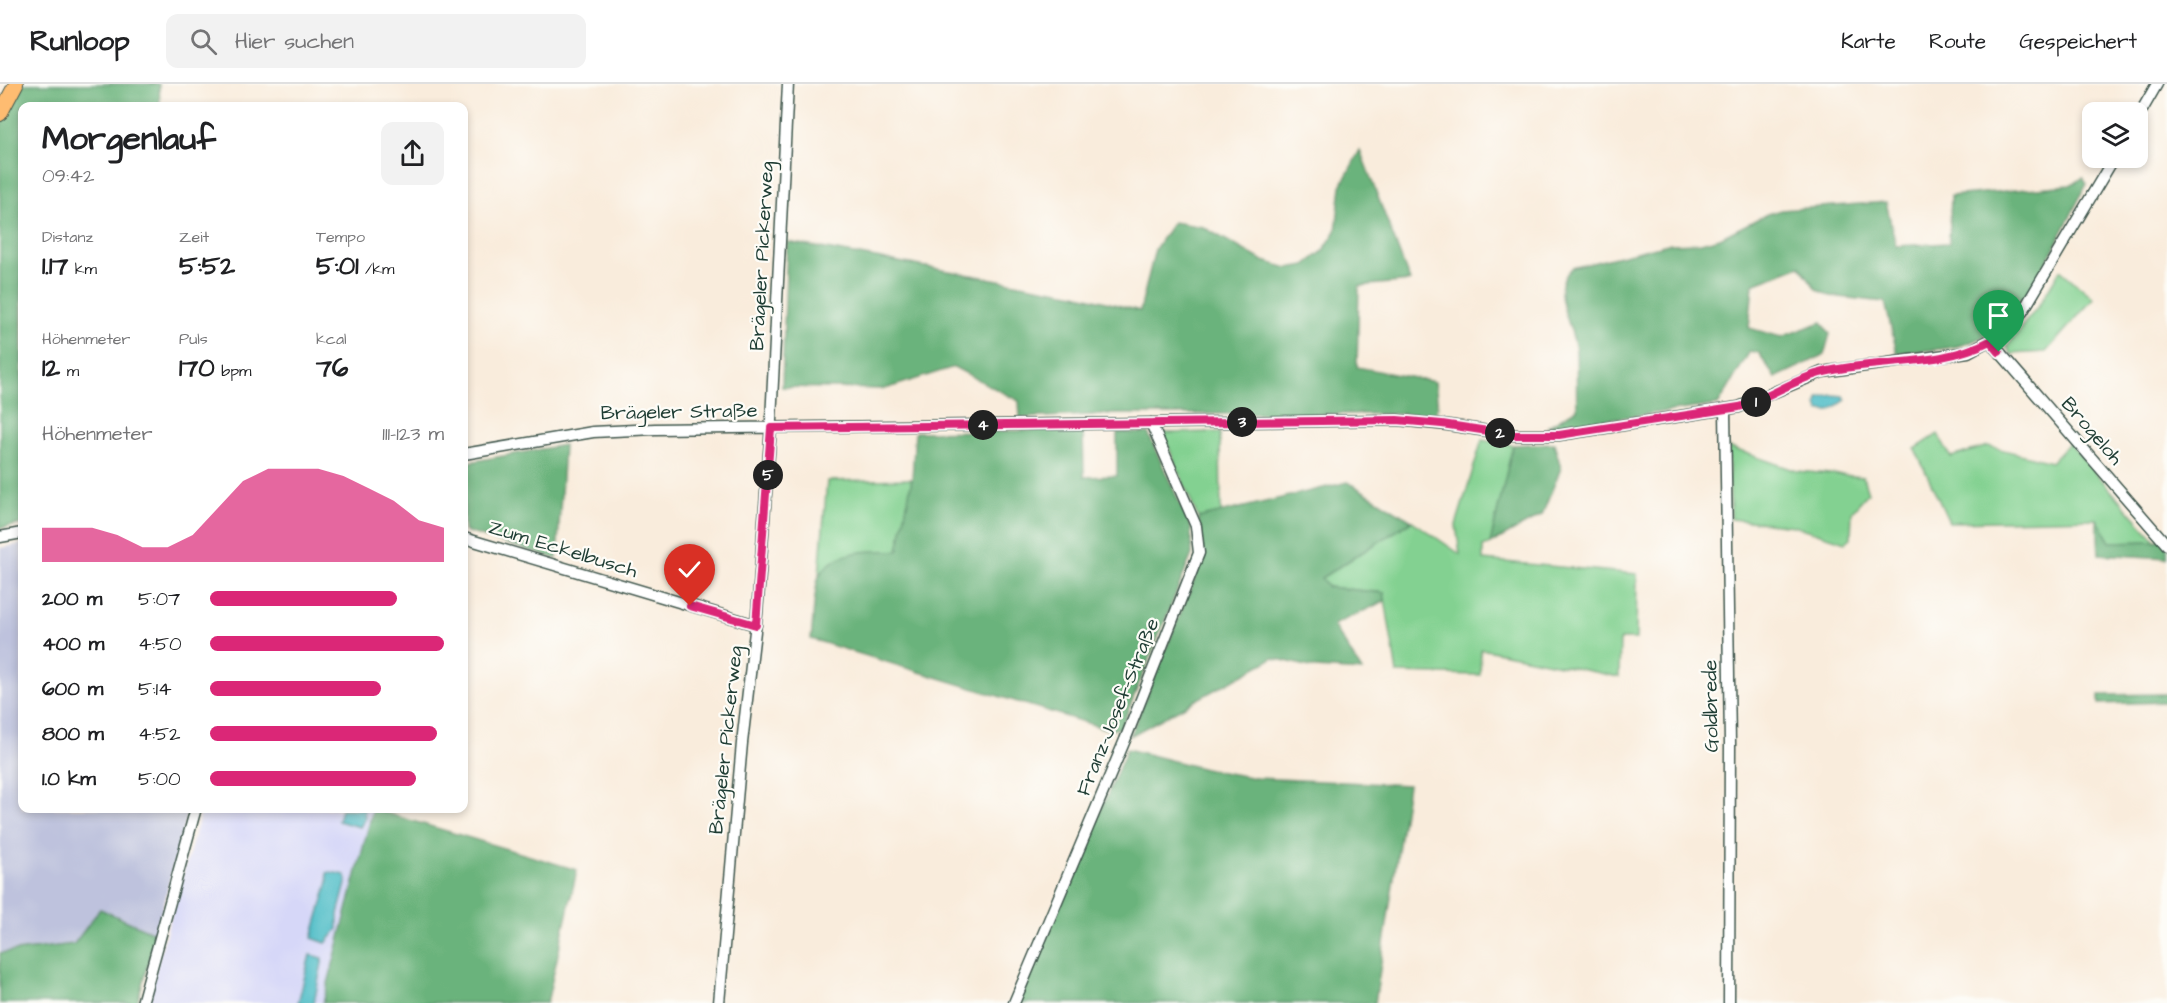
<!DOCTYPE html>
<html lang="de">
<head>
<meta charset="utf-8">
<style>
	body { margin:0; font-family:"Architects Daughter",sans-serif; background:#f2f2f2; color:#202124; height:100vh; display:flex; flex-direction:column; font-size:22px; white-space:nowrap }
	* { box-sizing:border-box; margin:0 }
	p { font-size:20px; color:#757577 }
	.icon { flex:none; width:33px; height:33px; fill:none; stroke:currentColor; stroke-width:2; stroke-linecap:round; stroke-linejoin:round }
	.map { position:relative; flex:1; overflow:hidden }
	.drawer { position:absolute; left:18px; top:18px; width:450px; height:711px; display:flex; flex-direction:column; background:#fff; border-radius:12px; box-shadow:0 3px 9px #0003 }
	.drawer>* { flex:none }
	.buttons { position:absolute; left:2082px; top:18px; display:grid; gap:12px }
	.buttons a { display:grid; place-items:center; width:66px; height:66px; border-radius:12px; background:#fff; box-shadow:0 3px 9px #0003; font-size:30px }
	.pin { position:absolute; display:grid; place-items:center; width:51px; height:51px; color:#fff; margin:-62px -26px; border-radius:50% 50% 50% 0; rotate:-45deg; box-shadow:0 0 6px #0007 }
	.pin .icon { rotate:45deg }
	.km { position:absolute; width:30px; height:30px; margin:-15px; border-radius:50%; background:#222; color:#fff; font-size:16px; line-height:30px; text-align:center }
	.round { display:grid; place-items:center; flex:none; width:63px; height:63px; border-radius:12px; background:#f2f2f2 }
	.head { display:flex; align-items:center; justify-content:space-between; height:102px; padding:0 24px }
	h1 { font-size:33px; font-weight:700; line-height:45px }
	.stats { display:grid; grid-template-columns:repeat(3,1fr); gap:9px; height:102px; padding:6px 24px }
	.stats div { display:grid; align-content:center }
	.stats b { font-size:26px; font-weight:700 }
	.stats small { font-size:16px; font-weight:400 }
	.stats p { font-size:16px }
	.chart { height:168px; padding:12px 24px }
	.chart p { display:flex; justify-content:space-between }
	.chart svg { width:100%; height:108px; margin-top:6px; fill:#db2777; opacity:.7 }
	ul { padding:0 24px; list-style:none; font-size:20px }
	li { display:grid; grid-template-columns:96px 72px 1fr; align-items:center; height:45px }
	li i { height:15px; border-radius:8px; background:#db2777 }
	header { display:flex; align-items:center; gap:36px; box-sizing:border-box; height:84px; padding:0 30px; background:#fff; border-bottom:2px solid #e0e0e0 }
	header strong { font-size:28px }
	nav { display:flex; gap:33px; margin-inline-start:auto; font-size:21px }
	.search { width:420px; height:54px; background:#f2f2f2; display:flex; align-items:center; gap:15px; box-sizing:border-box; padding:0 21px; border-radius:12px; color:#757577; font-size:22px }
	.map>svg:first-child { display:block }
	.built { fill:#d6d7f8 }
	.industrial { fill:#bec2dd }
	.green { fill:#83d191; stroke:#518762; stroke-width:1.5 }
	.forest { fill:#6ab37b; stroke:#447858; stroke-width:1.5 }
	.water { fill:#50bdc7; stroke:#387d7e; stroke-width:1.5 }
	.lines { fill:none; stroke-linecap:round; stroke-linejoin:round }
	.minor-casing { stroke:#40574d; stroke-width:13 }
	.major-casing { stroke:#40574d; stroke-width:16 }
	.minor { stroke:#fff; stroke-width:10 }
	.major { stroke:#febc71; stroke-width:14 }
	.route-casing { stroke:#fff; stroke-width:12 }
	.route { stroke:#db2777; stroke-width:8 }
	.labels { text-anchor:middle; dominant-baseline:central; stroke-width:4.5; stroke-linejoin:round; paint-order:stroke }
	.street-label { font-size:20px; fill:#1f3d34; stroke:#fdfcf7 }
</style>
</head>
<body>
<header>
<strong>Runloop</strong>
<div class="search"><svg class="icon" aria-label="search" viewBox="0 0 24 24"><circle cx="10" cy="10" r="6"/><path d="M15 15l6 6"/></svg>Hier suchen</div>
<nav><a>Karte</a><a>Route</a><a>Gespeichert</a></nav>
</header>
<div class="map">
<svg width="2167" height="919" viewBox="0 0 2167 919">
	<rect width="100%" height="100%" fill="#fdfcf7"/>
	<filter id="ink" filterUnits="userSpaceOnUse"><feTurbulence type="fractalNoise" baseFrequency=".0167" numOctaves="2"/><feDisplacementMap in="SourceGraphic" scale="12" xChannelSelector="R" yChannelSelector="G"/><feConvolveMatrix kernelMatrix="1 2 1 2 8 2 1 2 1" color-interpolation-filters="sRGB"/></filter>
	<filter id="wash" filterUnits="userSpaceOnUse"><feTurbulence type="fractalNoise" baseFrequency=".008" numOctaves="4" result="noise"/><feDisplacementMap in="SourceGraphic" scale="24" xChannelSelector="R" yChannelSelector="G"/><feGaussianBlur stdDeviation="1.35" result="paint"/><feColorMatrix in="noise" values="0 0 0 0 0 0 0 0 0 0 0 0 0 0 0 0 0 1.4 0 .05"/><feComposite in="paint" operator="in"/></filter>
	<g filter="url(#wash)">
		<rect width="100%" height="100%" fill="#f9ecdc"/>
		<path class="built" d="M202 725H373L323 919H146Z"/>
		<path class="industrial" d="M22 460V724L188 725 156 850 100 825 74 860 0 869V464Z"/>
		<path class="green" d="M2060 186 2094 214 2046 268 2011 270 2007 262 2039 221Z
			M1220 348 1221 429 1198 434 1163 349Z
			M1938 350 1951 373 1988 362 2051 378 2069 359 2156 457 2110 458 2097 435 1949 438 1915 365Z
			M1482 356 1513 361 1490 460 1483 463V476L1637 490 1636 555H1620L1619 593 1481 565 1480 591 1397 589 1384 509 1328 503 1321 494 1412 437 1460 470 1456 441Z
			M1728 363 1797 387 1863 393 1868 409 1852 427 1851 454 1846 458 1794 442 1731 435Z
			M912 395 898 468C867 466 842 468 819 491L827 397Z"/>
		<path class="forest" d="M22 0H159L160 22H22V440L0 444V43Z
			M1360 66 1410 197 1359 202 1357 283 1435 298 1438 323 1434 332 1402 330H1118L1020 334 1019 317 954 283 885 305 782 303 787 158 1076 210 1140 227 1155 165 1173 138 1203 143 1263 177 1288 184 1305 181 1323 167 1336 147 1341 102Z
			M2083 94 2087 100C2061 147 2028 232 1978 255 1953 267 1924 266 1897 269L1885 218 1830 212 1816 205 1800 182 1753 200 1749 244 1781 253 1822 238 1830 250 1824 271 1775 294 1759 269 1750 267 1718 321 1547 343 1577 325C1576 306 1577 287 1576 268 1574 239 1546 208 1572 184L1668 160 1701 159 1720 154 1767 130 1781 126 1886 118 1896 162 1949 159 1951 112 2070 101Z
			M1083 346 1084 393 1117 392V349H1148L1191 444 1192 470 1121 644 1110 646 811 555C813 541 814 500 820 490 837 465 873 466 898 467L912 395 915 348Z
			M1554 359 1561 384 1542 431 1490 460 1513 361Z
			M564 361 557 475 464 447V379Z
			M1348 398 1412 437 1321 494 1328 503 1384 509 1385 517 1333 541 1362 587 1315 584 1273 574 1130 652 1202 477V455L1198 434Z
			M2097 435 2110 458 2156 457 2167 450V474L2099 470Z
			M2167 610V618L2099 620V611Z
			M1127 665 1205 685 1256 694 1408 701 1375 919H1018Z
			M373 725 577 786 547 919H323Z
			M100 825 156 850 137 919H0V869L74 860Z"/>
		<path class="water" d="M1833 311 1844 312 1846 316 1829 327H1819L1817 320 1819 314Z
			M341 725H364L365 734 360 743 338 737Z
			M330 788 345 791 347 796 338 830V845L326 859 312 854 328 798 327 789Z
			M310 871 323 874 314 919H298Z"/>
	</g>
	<g filter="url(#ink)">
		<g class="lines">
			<defs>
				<path id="minor" d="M2138 33 2157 0
					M1990 257 2167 461
					M1725 326 1730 659 1729 919
					M464 370 593 348 655 345 1397 336 1448 341 1514 351H1559L1739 323 1822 288 1968 268 2001 250 2023 227 2114 74
					M0 453 22 449
					M464 454 756 541
					M142 919 196 724
					M719 919 742 659 757 530 770 356 788 0
					M1014 919 1125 656 1199 469 1196 442 1151 339"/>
				<path id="major" d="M0 30 16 0"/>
			</defs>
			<use href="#minor" class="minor-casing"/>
			<use href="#major" class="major-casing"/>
			<use href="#minor" class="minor"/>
			<use href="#major" class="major"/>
		</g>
	</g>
	<g class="lines" filter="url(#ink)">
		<defs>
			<path id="route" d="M690 522 756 541 771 344 1397 336 1442 340 1514 351H1559L1739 323C1768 315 1793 295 1824 288 1879 274 1938 284 1990 257L1999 268"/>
		</defs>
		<use href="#route" class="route-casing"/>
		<use href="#route" class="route"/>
	</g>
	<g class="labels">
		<g class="street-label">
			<text transform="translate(762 172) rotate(-87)">Brägeler Pickerweg</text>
			<text transform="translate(679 328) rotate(-1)">Brägeler Straße</text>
			<text transform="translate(2092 347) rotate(49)">Brogeloh</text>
			<text transform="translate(563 465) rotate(17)">Zum Eckelbusch</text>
			<text transform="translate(1711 622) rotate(-91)">Goldbrede</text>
			<text transform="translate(1118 623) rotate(-68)">Franz-Josef-Straße</text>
			<text transform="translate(726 656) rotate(-84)">Brägeler Pickerweg</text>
		</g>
	</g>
</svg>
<div class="buttons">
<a><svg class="icon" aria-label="layers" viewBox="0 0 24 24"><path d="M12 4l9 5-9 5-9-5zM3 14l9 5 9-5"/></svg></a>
</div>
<div class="pin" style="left:1999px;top:268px;background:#1e9e55"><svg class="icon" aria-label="arrive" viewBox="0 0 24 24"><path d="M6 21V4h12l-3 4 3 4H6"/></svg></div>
<div class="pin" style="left:690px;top:522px;background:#d93025"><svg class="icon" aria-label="check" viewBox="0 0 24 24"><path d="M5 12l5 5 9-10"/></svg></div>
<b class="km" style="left:1756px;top:318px">1</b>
<b class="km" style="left:1500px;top:349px">2</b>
<b class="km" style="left:1242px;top:338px">3</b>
<b class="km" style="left:983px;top:341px">4</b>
<b class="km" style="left:768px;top:391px">5</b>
<section class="drawer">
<div class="head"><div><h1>Morgenlauf</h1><p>09:42</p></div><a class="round"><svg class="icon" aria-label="share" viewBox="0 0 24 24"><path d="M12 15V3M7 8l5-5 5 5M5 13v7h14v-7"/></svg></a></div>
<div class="stats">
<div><p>Distanz</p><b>1.17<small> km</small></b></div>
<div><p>Zeit</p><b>5:52</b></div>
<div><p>Tempo</p><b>5:01<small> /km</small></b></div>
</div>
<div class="stats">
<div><p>Höhenmeter</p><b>12<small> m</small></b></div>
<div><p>Puls</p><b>170<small> bpm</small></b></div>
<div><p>kcal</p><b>76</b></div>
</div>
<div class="chart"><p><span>Höhenmeter</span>111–123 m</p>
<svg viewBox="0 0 160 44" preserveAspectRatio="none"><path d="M0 44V30L10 30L20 30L30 33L40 38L50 38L60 33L70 22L80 11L90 6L100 6L110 6L120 9L130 14L140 19L150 27L160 30V44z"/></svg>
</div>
<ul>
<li><b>200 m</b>5:07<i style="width:80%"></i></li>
<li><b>400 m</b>4:50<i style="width:100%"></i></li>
<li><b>600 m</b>5:14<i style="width:73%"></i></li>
<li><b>800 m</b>4:52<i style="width:97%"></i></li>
<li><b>1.0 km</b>5:00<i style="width:88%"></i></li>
</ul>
</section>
</div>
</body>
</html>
